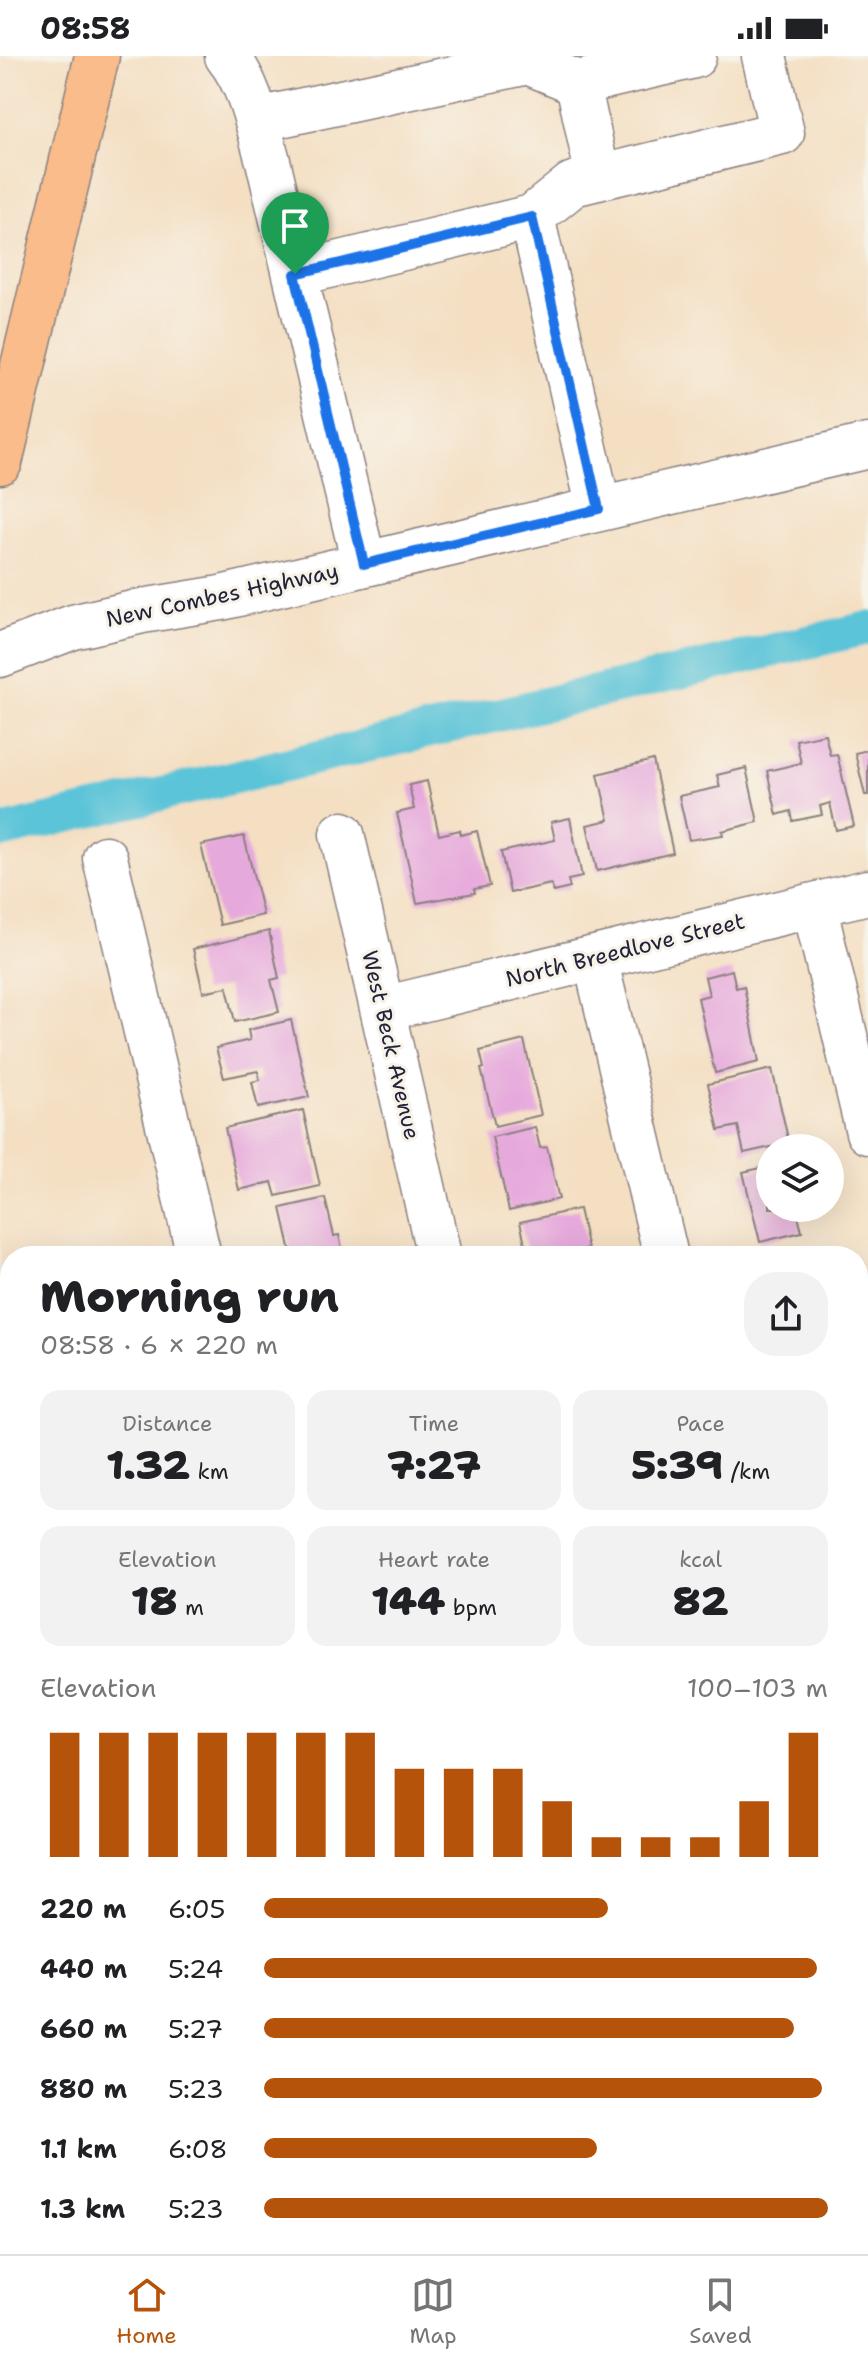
<!DOCTYPE html>
<html lang="en">
<head>
<meta charset="utf-8">
<style>
	body { margin:0; font-family:"Shantell Sans",sans-serif; background:#f2f2f2; color:#202124; height:100vh; display:flex; flex-direction:column; font-size:30px; white-space:nowrap }
	* { box-sizing:border-box; margin:0 }
	p { font-size:26px; color:#757577 }
	.icon { flex:none; width:44px; height:44px; fill:none; stroke:currentColor; stroke-width:2; stroke-linecap:round; stroke-linejoin:round }
	.map { position:relative; flex:1; overflow:hidden }
	.panel { position:absolute; left:0px; top:1190px; width:868px; height:1008px; display:flex; flex-direction:column; background:#fff; border-radius:32px 32px 0 0; box-shadow:0 8px 32px #0002 }
	.panel>* { flex:none }
	.fabs { position:absolute; left:756px; top:1078px; display:grid; gap:16px }
	.fabs a { display:grid; place-items:center; width:88px; height:88px; border-radius:50%; background:#fff; box-shadow:0 8px 32px #0002; font-size:40px }
	.pin { position:absolute; display:grid; place-items:center; width:68px; height:68px; color:#fff; margin:-82px -34px; border-radius:50% 50% 50% 0; rotate:-45deg; box-shadow:0 0 8px #0007 }
	.pin .icon { rotate:45deg }
	.round { display:grid; place-items:center; flex:none; width:84px; height:84px; border-radius:32px; background:#f2f2f2 }
	.summary { display:flex; align-items:center; justify-content:space-between; height:136px; padding:0 40px }
	h1 { font-size:44px; font-weight:800; line-height:60px }
	.figures { display:grid; grid-template-columns:repeat(3,1fr); gap:12px; height:136px; padding:8px 40px }
	.figures div { display:grid; align-content:center; border-radius:20px; background:#f2f2f2; text-align:center }
	.figures b { font-size:40px; font-weight:800 }
	.figures small { font-size:22px; font-weight:400 }
	.figures p { font-size:22px }
	.chart { height:224px; padding:16px 40px }
	.chart p { display:flex; justify-content:space-between }
	.chart svg { width:100%; height:144px; margin-top:8px; stroke:#b45309; stroke-width:6 }
	ul { padding:0 40px; list-style:none; font-size:26px }
	li { display:grid; grid-template-columns:128px 96px 1fr; align-items:center; height:60px }
	li i { height:20px; border-radius:10px; background:#b45309 }
	.status { display:flex; justify-content:space-between; align-items:center; height:56px; padding:0 40px; background:#fff; direction:ltr }
	.status svg { height:22px; fill:currentColor }
	.tabs { display:flex; justify-content:space-around; align-items:center; height:112px; border-top:2px solid #e0e0e0; background:#fff; font-size:22px; color:#757577 }
	.tabs a { display:grid; justify-items:center; gap:4px }
	.tabs .on { color:#b45309 }
	.map>svg:first-child { display:block }
	.lines { fill:none; stroke-linecap:round; stroke-linejoin:round }
	.canal { stroke:#5bc4d8; stroke-width:34 }
	.building { fill:#e6a9dc }
	.minor-casing { stroke:#8b807f; stroke-width:47 }
	.major-casing { stroke:#8b807f; stroke-width:47 }
	.minor { stroke:#fff; stroke-width:44 }
	.major { stroke:#f9bc8a; stroke-width:44 }
	.route-casing { stroke:#fff; stroke-width:16 }
	.route { stroke:#1a73e8; stroke-width:10 }
	.labels { text-anchor:middle; dominant-baseline:central; stroke-width:6; stroke-linejoin:round; paint-order:stroke }
	.street-label { font-size:22px; fill:#22223b; stroke:#f7f3e8 }
</style>
</head>
<body>
<div class="status"><b>08:58</b><svg viewBox="0 0 49 12"><path d="M0 12V9h3v3zM5 12V6h3v6zM10 12V3h3v9zM15 12V0h3v12zM26 1h20v11H26zM47 4h2v5h-2z"/></svg></div>
<div class="map">
<svg width="868" height="2198" viewBox="0 0 868 2198">
	<rect width="100%" height="100%" fill="#f7f3e8"/>
	<filter id="ink" filterUnits="userSpaceOnUse"><feTurbulence type="fractalNoise" baseFrequency=".0125" numOctaves="2"/><feDisplacementMap in="SourceGraphic" scale="16" xChannelSelector="R" yChannelSelector="G"/><feConvolveMatrix kernelMatrix="1 2 1 2 8 2 1 2 1" color-interpolation-filters="sRGB"/></filter>
	<filter id="wash" filterUnits="userSpaceOnUse"><feTurbulence type="fractalNoise" baseFrequency=".006" numOctaves="4" result="noise"/><feDisplacementMap in="SourceGraphic" scale="32" xChannelSelector="R" yChannelSelector="G"/><feGaussianBlur stdDeviation="1.8" result="paint"/><feColorMatrix in="noise" values="0 0 0 0 0 0 0 0 0 0 0 0 0 0 0 0 0 1.4 0 .05"/><feComposite in="paint" operator="in"/></filter>
	<g filter="url(#wash)">
		<rect width="100%" height="100%" fill="#f4dfc3"/>
		<g class="lines">
			<path class="canal" d="M0 776 868 572"/>
		</g>
		<g id="blocks">
			<path class="building" d="M825 678 830 699 837 698 854 770 836 774 830 747 820 750 822 759 793 765 791 755 777 759 767 715 801 707 796 684Z
				M868 694V739H865L855 697Z
				M653 704 673 797 597 815 587 769 609 764 598 718Z
				M746 712 758 766 722 775 723 779 689 784 679 740 720 731 717 719Z
				M427 725 439 779 460 774 461 779 477 775 490 830 474 833 475 837 417 847 397 757 414 753 409 729Z
				M570 762 582 821 568 824 570 832 553 836 551 828 510 837 501 796 555 784 551 766Z
				M244 780 263 859 220 869 201 789Z
				M269 875 279 922 271 924 279 956 235 966 227 931 203 936 193 893Z
				M732 914 736 932 744 930 759 1006 715 1017 698 942 709 939 705 921Z
				M291 964 309 1041 258 1052 252 1026 260 1024 258 1015 224 1022 216 992 250 984 248 974Z
				M524 984 541 1059 495 1070 481 1013 484 1012 480 995Z
				M772 1013 789 1087 744 1097 738 1070 719 1074 708 1028Z
				M303 1054 320 1130 276 1140 272 1126 239 1134 225 1072Z
				M535 1071 540 1092 547 1091 559 1143 509 1155 492 1081Z
				M770 1110V1152H796L802 1176 760 1186 743 1116Z
				M325 1142 334 1180 339 1179 342 1194 337 1195 339 1200H292L281 1152Z
				M579 1153 588 1193 574 1197 575 1200H528L520 1166Z
				M806 1192 808 1200H776V1199Z
				M866 1465 868 1476V1541L858 1544V1467Z
				M868 1563V1640H867L858 1603V1565Z
				M868 1653V1675L864 1676 859 1655Z
				M0 1731 10 1733V1782L0 1780Z
				M0 1810 10 1812V1840L0 1838Z
				M503 2188H576L578 2198H506Z
				M769 2188H838V2189L818 2194 819 2198H771Z"/>
		</g>
	</g>
	<g filter="url(#ink)">
		<use href="#blocks" fill-opacity="0" stroke="#8b807f" stroke-width="2"/>
		<g class="lines">
			<defs>
				<path id="minor" d="M227 0C250 28 258 70 268 105L364 508
					M578 27 598 122
					M257 64 528 6 578 27 694 0
					M532 161 599 453
					M295 218 532 161 573 128 782 77 764 0
					M0 599 73 571 142 555 221 542 868 390
					M342 778 439 1200
					M105 802 199 1200
					M814 849 868 1076
					M595 902 666 1200
					M383 953 868 836
					M858 1894 868 1891
					M858 2005 868 2047
					M196 2188 198 2198
					M431 2188 433 2198
					M666 2188 669 2198
					M148 2198 159 2188"/>
				<path id="major" d="M0 406 97 0"/>
			</defs>
			<use href="#minor" class="minor-casing"/>
			<use href="#major" class="major-casing"/>
			<use href="#minor" class="minor"/>
			<use href="#major" class="major"/>
		</g>
	</g>
	<g class="lines" filter="url(#ink)">
		<defs>
			<path id="route" d="M532 161 599 453 364 508 295 218Z"/>
		</defs>
		<use href="#route" class="route-casing"/>
		<use href="#route" class="route"/>
	</g>
	<g class="labels">
		<g class="street-label">
			<text transform="translate(222 539) rotate(-12)">New Combes Highway</text>
			<text transform="translate(625 894) rotate(-14)">North Breedlove Street</text>
			<text transform="translate(391 989) rotate(77)">West Beck Avenue</text>
		</g>
	</g>
</svg>
<div class="fabs">
<a><svg class="icon" aria-label="layers" viewBox="0 0 24 24"><path d="M12 4l9 5-9 5-9-5zM3 14l9 5 9-5"/></svg></a>
</div>
<div class="pin" style="left:295px;top:218px;background:#1e9e55"><svg class="icon" aria-label="arrive" viewBox="0 0 24 24"><path d="M6 21V4h12l-3 4 3 4H6"/></svg></div>
<section class="panel">
<div class="summary"><div><h1>Morning run</h1><p>08:58 · 6 × 220 m</p></div><a class="round"><svg class="icon" aria-label="share" viewBox="0 0 24 24"><path d="M12 15V3M7 8l5-5 5 5M5 13v7h14v-7"/></svg></a></div>
<div class="figures">
<div><p>Distance</p><b>1.32<small> km</small></b></div>
<div><p>Time</p><b>7:27</b></div>
<div><p>Pace</p><b>5:39<small> /km</small></b></div>
</div>
<div class="figures">
<div><p>Elevation</p><b>18<small> m</small></b></div>
<div><p>Heart rate</p><b>144<small> bpm</small></b></div>
<div><p>kcal</p><b>82</b></div>
</div>
<div class="chart"><p><span>Elevation</span>100–103 m</p>
<svg viewBox="0 0 160 44" preserveAspectRatio="none"><path d="M5 44V6M15 44V6M25 44V6M35 44V6M45 44V6M55 44V6M65 44V6M75 44V17M85 44V17M95 44V17M105 44V27M115 44V38M125 44V38M135 44V38M145 44V27M155 44V6"/></svg>
</div>
<ul>
<li><b>220 m</b>6:05<i style="width:61%"></i></li>
<li><b>440 m</b>5:24<i style="width:98%"></i></li>
<li><b>660 m</b>5:27<i style="width:94%"></i></li>
<li><b>880 m</b>5:23<i style="width:99%"></i></li>
<li><b>1.1 km</b>6:08<i style="width:59%"></i></li>
<li><b>1.3 km</b>5:23<i style="width:100%"></i></li>
</ul>
</section>
</div>
<nav class="tabs">
<a class="on"><svg class="icon" aria-label="home" viewBox="0 0 24 24"><path d="M3 11l9-7 9 7M6 9v11h12V9"/></svg>Home</a>
<a><svg class="icon" aria-label="map" viewBox="0 0 24 24"><path d="M3 6l6-2 6 2 6-2v14l-6 2-6-2-6 2zM9 4v14M15 6v14"/></svg>Map</a>
<a><svg class="icon" aria-label="saved" viewBox="0 0 24 24"><path d="M7 4h10v16l-5-4-5 4z"/></svg>Saved</a>
</nav>
</body>
</html>
